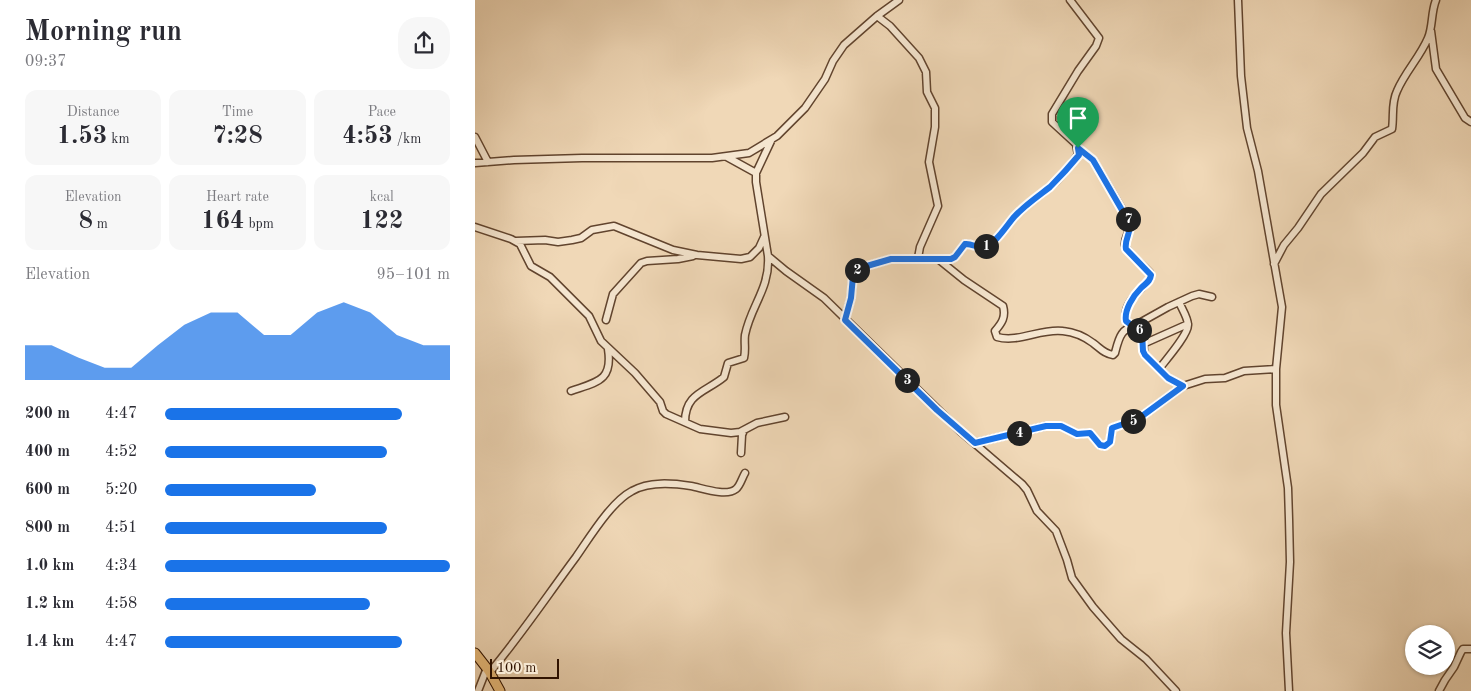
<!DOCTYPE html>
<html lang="en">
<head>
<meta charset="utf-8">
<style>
	body { margin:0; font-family:"Old Standard TT",serif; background:#f7f7f7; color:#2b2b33; height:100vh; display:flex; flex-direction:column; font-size:19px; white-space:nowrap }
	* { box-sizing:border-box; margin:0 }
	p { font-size:16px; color:#7c7c81 }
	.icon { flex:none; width:28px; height:28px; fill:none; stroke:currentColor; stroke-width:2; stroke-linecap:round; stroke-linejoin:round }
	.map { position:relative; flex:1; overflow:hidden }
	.details { display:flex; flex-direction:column; background:#fff; width:475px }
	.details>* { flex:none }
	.controls { position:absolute; left:930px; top:625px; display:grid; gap:10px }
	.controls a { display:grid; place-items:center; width:50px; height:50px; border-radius:50%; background:#fff; box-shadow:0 1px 4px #0004; font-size:25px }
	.scale { position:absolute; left:15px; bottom:12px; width:69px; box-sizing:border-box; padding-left:5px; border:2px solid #311300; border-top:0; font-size:14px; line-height:18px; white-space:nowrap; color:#311300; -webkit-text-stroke:4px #f5e6d0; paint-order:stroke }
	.pin { position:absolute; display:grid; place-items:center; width:42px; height:42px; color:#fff; margin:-51px -21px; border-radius:50% 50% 50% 0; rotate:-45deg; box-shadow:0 0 5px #0007 }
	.pin .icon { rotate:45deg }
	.km { position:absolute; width:25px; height:25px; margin:-12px; border-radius:50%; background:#222; color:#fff; font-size:14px; line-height:25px; text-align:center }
	.round { display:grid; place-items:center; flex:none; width:52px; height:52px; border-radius:20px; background:#f7f7f7 }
	.overview { display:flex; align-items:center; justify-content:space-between; height:85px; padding:0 25px }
	h1 { font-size:28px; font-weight:600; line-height:38px }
	.metrics { display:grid; grid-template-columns:repeat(3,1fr); gap:8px; height:85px; padding:5px 25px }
	.metrics div { display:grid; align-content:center; border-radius:12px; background:#f7f7f7; text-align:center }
	.metrics b { font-size:25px; font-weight:600 }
	.metrics small { font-size:14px; font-weight:400 }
	.metrics p { font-size:14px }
	.chart { height:140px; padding:10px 25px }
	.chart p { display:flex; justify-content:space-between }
	.chart svg { width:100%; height:90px; margin-top:5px; fill:#1a73e8; opacity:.7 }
	ul { padding:0 25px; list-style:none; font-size:16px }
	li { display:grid; grid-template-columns:80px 60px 1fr; align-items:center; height:38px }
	li i { height:12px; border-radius:6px; background:#1a73e8 }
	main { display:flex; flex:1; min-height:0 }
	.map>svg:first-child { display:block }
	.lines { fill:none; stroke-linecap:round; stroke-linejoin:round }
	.minor-casing { stroke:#61442e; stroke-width:9 }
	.highway-casing { stroke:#311300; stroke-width:11 }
	.minor { stroke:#f5e6d0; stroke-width:6 }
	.highway { stroke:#e8bc7c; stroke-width:9 }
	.route-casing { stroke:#fff; stroke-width:10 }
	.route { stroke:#1a73e8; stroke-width:6 }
</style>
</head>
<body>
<main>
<section class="details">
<div class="overview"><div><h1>Morning run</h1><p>09:37</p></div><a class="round"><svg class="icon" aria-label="share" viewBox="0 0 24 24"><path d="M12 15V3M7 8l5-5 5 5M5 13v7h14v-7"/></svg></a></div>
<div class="metrics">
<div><p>Distance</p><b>1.53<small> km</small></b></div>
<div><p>Time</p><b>7:28</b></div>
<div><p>Pace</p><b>4:53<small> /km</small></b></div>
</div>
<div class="metrics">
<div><p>Elevation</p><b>8<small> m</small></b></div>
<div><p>Heart rate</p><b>164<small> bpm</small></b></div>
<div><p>kcal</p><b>122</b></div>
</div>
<div class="chart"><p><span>Elevation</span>95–101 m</p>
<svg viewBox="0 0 160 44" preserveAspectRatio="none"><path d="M0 44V27L10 27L20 33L30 38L40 38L50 27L60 17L70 11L80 11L90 22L100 22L110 11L120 6L130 11L140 22L150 27L160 27V44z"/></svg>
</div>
<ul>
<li><b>200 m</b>4:47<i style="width:83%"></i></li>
<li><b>400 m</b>4:52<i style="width:78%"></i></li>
<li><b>600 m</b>5:20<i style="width:53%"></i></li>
<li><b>800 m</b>4:51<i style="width:78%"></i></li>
<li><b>1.0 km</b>4:34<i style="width:100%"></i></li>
<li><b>1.2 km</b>4:58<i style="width:72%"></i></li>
<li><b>1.4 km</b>4:47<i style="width:83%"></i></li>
</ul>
</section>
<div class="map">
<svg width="996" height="691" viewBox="0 0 996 691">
	<rect width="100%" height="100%" fill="#f0d8b7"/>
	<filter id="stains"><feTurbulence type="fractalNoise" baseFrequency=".004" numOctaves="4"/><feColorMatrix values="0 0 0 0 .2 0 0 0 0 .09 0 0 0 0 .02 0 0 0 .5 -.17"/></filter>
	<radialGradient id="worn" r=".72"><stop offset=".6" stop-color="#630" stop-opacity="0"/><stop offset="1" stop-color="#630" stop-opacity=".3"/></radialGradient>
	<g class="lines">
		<defs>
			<path id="minor" d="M763 0 766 76 772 128 783 171 807 307 801 369V405L813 488 814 519 815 562 811 633 814 691
				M402 16 415 26 444 58 451 72 452 92 460 108V127L454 162 463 206 445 247 443 258
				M956 31 961 69 990 118 996 122
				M0 137 13 162
				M296 141 281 173V182L293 256 311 271 349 298 485 431 547 484 552 490 562 511 581 531 592 560 597 578 618 607 646 639 671 659 701 691
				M603 148 618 160 654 221C657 231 649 236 650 245 651 252 670 267 675 273V279C666 290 645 305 652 322L661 328
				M252 157 281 173
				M0 163 39 160 107 158H237L274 153 302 136 330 108 350 79 358 61 369 45 402 16 424 0
				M0 227 36 239 45 244 56 266 75 277 114 316 126 341 160 373 185 402 188 411 191 414 225 429 256 433 265 432 282 423 310 417
				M41 241 70 240 83 242 97 240 106 238 117 230 139 226 198 250 222 255 266 259 275 257 284 248 289 237
				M463 259 489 280 528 306C531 317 527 323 520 331L522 337C544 343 566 328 588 331 598 332 610 337 618 343 625 348 629 354 638 355L640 353C643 342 646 324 662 329 665 330 667 332 668 334 670 341 667 348 670 355L693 378 708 386
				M799 264 809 245 823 228 846 194 888 153 900 137 917 129C919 116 916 103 922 91 930 72 945 57 953 38 958 26 956 12 961 0
				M370 319 376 298 378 276 385 268 416 259H476L480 257 490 244C497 243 503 249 509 247 520 245 532 225 539 217 550 205 562 197 575 187 585 178 595 166 603 155L601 144 577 122V114L603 71 621 46 624 38 595 0
				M131 320 138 294 166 263 172 261 203 259 218 256
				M659 326 693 307 717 296 724 294 737 297
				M668 344 713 324
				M684 369C690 361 713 335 713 325 713 318 707 309 704 302
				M96 391C122 382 138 381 133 349
				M210 422C210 393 231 392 249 377L253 363 269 358C271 350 269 343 270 335 276 305 295 289 293 256
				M500 443 571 426H586L602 434 615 433 625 445 630 446 635 442 637 428 663 419 708 386 730 379 750 378 769 371 801 369
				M266 453 267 435 269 430
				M15 672C46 635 72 596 101 557 115 537 136 502 157 491 174 481 197 483 216 486 227 488 251 497 261 489 265 486 267 478 270 473
				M3 691 12 668
				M964 691 970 680 979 667 986 652 988 649H996"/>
			<path id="highway" d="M0 653 14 671 25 691"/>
		</defs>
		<use href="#minor" class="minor-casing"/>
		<use href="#highway" class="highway-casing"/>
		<use href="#minor" class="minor"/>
		<use href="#highway" class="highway"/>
	</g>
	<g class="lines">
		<defs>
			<path id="route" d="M603 148 618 160 655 224C656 233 649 240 651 249L676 275C675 282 671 283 666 288 658 296 649 310 651 321L667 333 668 351 670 355 693 378 708 386 663 419 637 428 635 442 630 446 625 445 615 433 602 434 586 426H571L500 443 462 410 370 320 376 298 378 276 385 268 416 259H476L480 257 490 244C497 243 503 249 509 247 520 245 532 225 539 217 550 205 562 197 575 187 585 177 595 166 604 155Z"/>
		</defs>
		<use href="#route" class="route-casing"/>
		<use href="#route" class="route"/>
	</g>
	<rect width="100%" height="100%" filter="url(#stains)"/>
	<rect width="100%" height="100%" fill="url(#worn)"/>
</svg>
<div class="controls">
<a><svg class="icon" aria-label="layers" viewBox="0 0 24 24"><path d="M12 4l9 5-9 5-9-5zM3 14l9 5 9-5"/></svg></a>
</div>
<div class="scale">100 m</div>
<div class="pin" style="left:603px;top:148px;background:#1e9e55"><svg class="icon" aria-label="arrive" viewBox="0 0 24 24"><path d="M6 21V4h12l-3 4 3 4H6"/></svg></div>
<b class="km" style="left:511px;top:246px">1</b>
<b class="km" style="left:382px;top:270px">2</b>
<b class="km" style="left:432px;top:380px">3</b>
<b class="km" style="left:544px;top:433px">4</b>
<b class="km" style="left:658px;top:421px">5</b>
<b class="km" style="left:664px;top:330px">6</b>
<b class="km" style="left:653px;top:219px">7</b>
</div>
</main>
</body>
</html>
